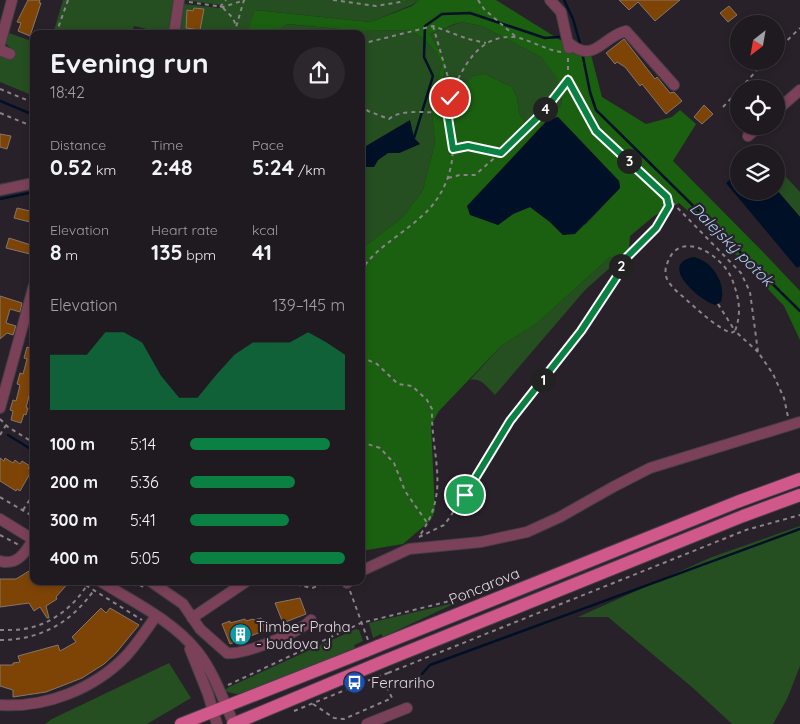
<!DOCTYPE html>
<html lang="en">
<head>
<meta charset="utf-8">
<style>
	body { margin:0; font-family:Quicksand,sans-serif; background:#2c262d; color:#f1f3f6; height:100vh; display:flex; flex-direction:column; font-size:19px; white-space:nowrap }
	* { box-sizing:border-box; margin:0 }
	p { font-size:16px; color:#a1a0a5 }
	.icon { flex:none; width:28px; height:28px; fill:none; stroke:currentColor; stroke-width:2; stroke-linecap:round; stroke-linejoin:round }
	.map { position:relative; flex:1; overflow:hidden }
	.sheet { position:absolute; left:30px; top:30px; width:335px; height:555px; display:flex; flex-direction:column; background:#1f1920; border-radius:10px; box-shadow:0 2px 8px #0003,0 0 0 1px #3c383e }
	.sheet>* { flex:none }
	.needle { width:32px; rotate:211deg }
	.fabs { position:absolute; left:730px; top:15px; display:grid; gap:10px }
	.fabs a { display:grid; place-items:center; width:55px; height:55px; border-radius:50%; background:#1f1920; box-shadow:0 2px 8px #0003,0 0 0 1px #3c383e; font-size:25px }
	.pin { position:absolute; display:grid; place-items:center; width:42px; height:42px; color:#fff; margin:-21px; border:2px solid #fff; border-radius:50%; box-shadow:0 1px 5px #0007 }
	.km { position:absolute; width:25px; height:25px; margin:-12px; border-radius:50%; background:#222; color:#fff; font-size:14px; line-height:25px; text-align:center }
	.round { display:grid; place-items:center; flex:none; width:52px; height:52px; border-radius:26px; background:#2c262d }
	.head { display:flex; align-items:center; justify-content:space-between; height:85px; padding:0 20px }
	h1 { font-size:28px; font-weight:800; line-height:38px }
	.stats { display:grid; grid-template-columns:repeat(3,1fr); gap:8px; height:85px; padding:5px 20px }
	.stats div { display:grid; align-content:center }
	.stats b { font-size:21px; font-weight:800 }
	.stats small { font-size:14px; font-weight:400 }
	.stats p { font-size:14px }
	.chart { height:140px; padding:10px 20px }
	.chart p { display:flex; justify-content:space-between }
	.chart svg { width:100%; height:90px; margin-top:5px; fill:#0b8043; opacity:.7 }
	ul { padding:0 20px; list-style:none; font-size:16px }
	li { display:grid; grid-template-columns:80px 60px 1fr; align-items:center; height:38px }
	li i { height:12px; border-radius:6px; background:#0b8043 }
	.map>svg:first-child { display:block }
	.green { fill:#254f20 }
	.forest { fill:#1b5f11; fill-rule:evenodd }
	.water { fill:#001026 }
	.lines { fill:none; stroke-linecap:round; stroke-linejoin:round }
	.stream { stroke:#001026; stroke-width:2.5 }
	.building { fill:#7e4406; stroke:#83766c }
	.minor-casing { stroke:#463e47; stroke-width:12 }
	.major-casing { stroke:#463e47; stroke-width:14 }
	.path { stroke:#8a838a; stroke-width:2; stroke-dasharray:4 4; stroke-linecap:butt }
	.minor { stroke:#7b4158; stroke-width:10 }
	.major { stroke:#d0588a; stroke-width:12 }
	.major-bridge-casing { stroke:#463e47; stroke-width:14; stroke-linecap:butt }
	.path-bridge { stroke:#8a838a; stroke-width:2; stroke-dasharray:4 4; stroke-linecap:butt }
	.major-bridge { stroke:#d0588a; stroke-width:12 }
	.route-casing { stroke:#fff; stroke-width:10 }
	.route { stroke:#0b8043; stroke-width:6 }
	.labels { text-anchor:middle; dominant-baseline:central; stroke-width:4.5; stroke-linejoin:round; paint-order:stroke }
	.street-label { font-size:15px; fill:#dfd9df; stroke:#29212a }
	.poi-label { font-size:15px; fill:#dfd9df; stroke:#29212a; text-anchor:start }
	.water-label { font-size:16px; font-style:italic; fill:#aecff5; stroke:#29212a }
</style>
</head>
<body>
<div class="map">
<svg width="800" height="724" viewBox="0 0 800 724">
	<rect width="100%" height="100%" fill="#29212a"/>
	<path class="green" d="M63 0H173L168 34 134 26 132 34H53Z
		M185 0H419L412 5 370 22 256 10 247 34H180L184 4 220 8V5Z
		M461 22 482 26 541 57 554 72 563 89 561 106 535 125 526 124 519 113 517 98 512 87 485 74 473 76 463 86 453 103 444 108 440 95 446 63 430 34Z
		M286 24 360 31 410 30 424 39 436 52 442 64 431 104 435 143 423 190 403 217 361 249V173L364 167H374L378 160 388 153H399L420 144 414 138 410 121 361 149V34H270Z
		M9 33 34 42V96L0 82V55L10 58 13 50 6 44Z
		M776 166 800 192V217L776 189Z
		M610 257 624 258 613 265 585 290 495 395C488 388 481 377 470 380L501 346 536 324Z
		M800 526V666L787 699 773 724H732L693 688 608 617H578L712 557Z
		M458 602 383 637 381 634 373 638 369 623Z
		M356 629 359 630 363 641 354 645 355 648 244 693 236 694 224 691 229 687Z
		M169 663 191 698 147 724H45L52 719Z"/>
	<path class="forest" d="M419 0H496L560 40 589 47 602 97 646 124 672 117 680 110 696 124 673 161 763 252 800 291V340L784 306 724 242 679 203 654 216 630 236 629 251 624 258 610 257 536 324 501 346 439 411 431 425 435 511 431 520 403 544 361 551V249L403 217 423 190 435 143 431 104 442 64 436 52 424 39 410 30 360 31 287 24 270 34H247L255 10 370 22 412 6ZM461 22 482 26 541 57 553 72 563 89 561 106 535 125 526 124 519 113 517 98 512 87 485 74 473 76 463 86 453 103 444 107 440 95 446 63 430 34C441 30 450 25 461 22ZM558 117 619 181 620 188 586 224 563 235 550 222 530 207 513 214 498 225 467 207 547 120Z"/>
	<path class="water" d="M558 117 619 181 620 188 575 234 563 235 550 222 530 207 513 214 498 225 470 215 467 206 548 120Z
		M410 120 414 138 420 144 399 153H388L378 160 374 167H364L361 173V149Z
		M739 172V191H776V189L800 217V266L797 268 726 183Z
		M693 257C712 260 727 284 721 302L715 305C699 300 658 265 693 257Z"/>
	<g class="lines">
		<path class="stream" d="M564 0 573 19 581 47
			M582 52 590 92 596 110 800 311
			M0 101 34 115
			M412 139 414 138 433 76 424 57 425 26 442 14 470 13 545 38 559 37
			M0 199 34 192
			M8 435 34 451
			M422 674 430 665 800 529"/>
	</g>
	<path class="building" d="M28 0H40L39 3H41L30 36 18 31 21 23 17 22Z
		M619 0H680L655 21 638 2 629 10Z
		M729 6 737 15 728 22 720 13Z
		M194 8 204 9 200 30 186 28 187 10 193 11Z
		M624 39 655 79 657 77 670 93 674 92 682 101 666 114 642 84 640 86 625 67 617 62 615 64 606 53Z
		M704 105 713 114 702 124 694 117Z
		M0 134 11 136 7 149 0 147Z
		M17 208 34 212V223L14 218Z
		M9 238 34 246V255L6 248Z
		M0 296 22 303 20 312 10 309 6 323 16 326 13 335 7 333 0 339Z
		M31 344H34V389L31 388 26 408H28L26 415 24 414 21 423 11 420 13 411 10 410 13 400 16 401 20 385 17 384 20 373 23 374 27 359 24 358 27 347 30 348Z
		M0 458 4 461 5 458 13 463 15 460 20 464 22 461 30 466 28 468 32 470 20 491 17 489 16 491 0 481Z
		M34 568V581H70L56 597 57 599 46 606 49 618H47L40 607 34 611 29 603 0 607V579H16Z
		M300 598 306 614 283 623 275 603Z
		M101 608 106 613 110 608 139 625 116 653 104 664 82 678 46 692 13 697V690L0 686V665H13V663L20 662 18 656 58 645 60 651 76 642 72 637Z
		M261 618 266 630 230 644 222 624 230 621V623L245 619 246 621 253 619 254 620Z"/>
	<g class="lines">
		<defs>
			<path id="minor" d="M550 0 561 12 569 48
				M174 34 179 0
				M569 43C594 65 603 36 626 31L674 85
				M0 44 12 0
				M0 50 10 54
				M776 111 800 90
				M748 136 759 126
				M0 190 34 183
				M0 408 34 285
				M0 519 34 540
				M0 561C17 566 25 553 33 540
				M361 571 409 549 481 542 527 532 560 517 613 487 650 468 800 422
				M100 581C133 602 172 620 197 651 214 672 223 700 234 724
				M150 581 183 604 200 629 227 653C242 656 300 632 311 620
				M347 583 349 581
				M192 618 247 581
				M190 649 208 694 217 724
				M0 705C46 708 94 689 126 656 137 644 147 629 156 616
				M367 724 407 708"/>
			<path id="major" d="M378 646 737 502 800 479
				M384 661 743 516 800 495
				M181 724 366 651
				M233 724 372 666"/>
		</defs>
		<use href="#minor" class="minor-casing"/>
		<use href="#major" class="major-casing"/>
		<path class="path" d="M333 0 376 6 400 2 404 0
			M478 0 484 9 515 36
			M189 2 223 7 245 0
			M220 7 226 0
			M223 8 233 18 236 26
			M433 26 452 91
			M56 34 68 0
			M234 34 244 0
			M361 44 433 26 468 39 486 43
			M776 51 800 28
			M568 58V80L597 131 667 197 741 273 750 292 758 352 773 374 784 398 788 417
			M0 89 34 103
			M740 89 765 61
			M361 104 368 111 389 119C404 107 429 115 447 111
			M723 107 739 90
			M0 113 34 127
			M453 149 468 146 501 153
			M448 178 460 175H475L514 141 534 119 544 111 568 80
			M361 272C374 245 419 227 437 199 448 183 455 160 452 141 451 132 447 121 447 111 447 102 452 91 456 83 468 58 484 35 514 37 526 38 546 50 561 52
			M718 304 735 331 731 333C715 326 704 315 691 304 683 296 672 289 667 279 665 274 665 268 667 264 679 227 722 255 732 279 739 298 742 312 735 331L758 352
			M361 357 377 364 398 384 412 386 427 400 432 409C431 458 451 490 420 535
			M0 419 8 427 34 443
			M0 435 6 425
			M361 442 380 448 394 463 405 491 428 524
			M0 497 34 517
			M23 510 34 493
			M0 535 19 545
			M419 537 444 525 450 517 510 421 581 331 617 278 626 257 657 228 665 216 669 206 667 199
			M79 581 142 620
			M133 581 143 587
			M281 581 312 588 330 582 337 583
			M350 591 368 640
			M0 630C8 630 16 630 24 629 51 625 77 605 89 581
			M0 640C40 640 71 623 94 590
			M388 673 746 530 800 515
			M228 685 361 623 446 602 508 580 509 583
			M313 704 334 718 344 719 392 698 384 680
			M294 711 377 677"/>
		<use href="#minor" class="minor"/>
		<use href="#major" class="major"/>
		<defs>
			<path id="major-bridge" d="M366 651 378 646
				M372 666 384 661"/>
		</defs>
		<use href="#major-bridge" class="major-bridge-casing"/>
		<path class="path-bridge" d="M377 677 388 673"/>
		<use href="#major-bridge" class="major-bridge"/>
	</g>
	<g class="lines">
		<defs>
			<path id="route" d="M450 98 447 111 453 149 468 146 501 153 544 111 568 80 596 131 667 197 669 206 656 228 626 258 616 278 581 331 510 421 465 495"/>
		</defs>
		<use href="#route" class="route-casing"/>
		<use href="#route" class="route"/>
	</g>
	<defs>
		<symbol id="building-disc" viewBox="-11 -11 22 22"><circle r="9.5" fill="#0f9aa8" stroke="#29212a"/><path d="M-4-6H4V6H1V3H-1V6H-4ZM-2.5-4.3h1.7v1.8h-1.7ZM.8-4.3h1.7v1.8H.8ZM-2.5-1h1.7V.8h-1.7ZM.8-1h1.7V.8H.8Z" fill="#fff"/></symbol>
		<symbol id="bus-disc" viewBox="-11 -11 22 22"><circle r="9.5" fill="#1a4fb4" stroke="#29212a"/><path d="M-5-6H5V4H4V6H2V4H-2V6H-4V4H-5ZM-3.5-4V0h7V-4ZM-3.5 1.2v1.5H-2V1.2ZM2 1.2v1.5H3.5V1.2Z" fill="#fff"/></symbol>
	</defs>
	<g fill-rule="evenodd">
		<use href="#building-disc" x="228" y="622" width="25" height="25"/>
		<use href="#bus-disc" x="342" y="670" width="25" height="25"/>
	</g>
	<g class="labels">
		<g class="street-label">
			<text transform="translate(484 586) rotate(-22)">Poncarova</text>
		</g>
		<g class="poi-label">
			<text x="256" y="626">Timber Praha<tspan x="256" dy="17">- budova J</tspan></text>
			<text x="371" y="682">Ferrariho</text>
		</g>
		<g class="water-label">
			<text transform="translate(732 244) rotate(45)">Dalejský potok</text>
		</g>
	</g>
</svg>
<div class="fabs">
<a><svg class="needle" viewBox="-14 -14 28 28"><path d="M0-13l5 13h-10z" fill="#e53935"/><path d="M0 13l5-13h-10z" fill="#a1a0a5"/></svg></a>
<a><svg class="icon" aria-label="locate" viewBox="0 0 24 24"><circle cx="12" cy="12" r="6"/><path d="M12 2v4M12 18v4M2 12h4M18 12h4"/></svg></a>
<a><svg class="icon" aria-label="layers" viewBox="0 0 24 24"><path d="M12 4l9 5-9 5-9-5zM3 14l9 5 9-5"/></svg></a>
</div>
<div class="pin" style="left:465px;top:495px;background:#1e9e55"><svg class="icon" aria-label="arrive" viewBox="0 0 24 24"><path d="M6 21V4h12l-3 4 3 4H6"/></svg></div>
<div class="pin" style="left:450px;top:98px;background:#d93025"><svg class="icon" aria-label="check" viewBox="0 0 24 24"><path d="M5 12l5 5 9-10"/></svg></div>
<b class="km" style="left:543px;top:380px">1</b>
<b class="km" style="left:621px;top:266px">2</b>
<b class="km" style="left:629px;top:161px">3</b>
<b class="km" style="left:545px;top:109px">4</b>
<section class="sheet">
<div class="head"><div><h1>Evening run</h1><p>18:42</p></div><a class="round"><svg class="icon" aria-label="share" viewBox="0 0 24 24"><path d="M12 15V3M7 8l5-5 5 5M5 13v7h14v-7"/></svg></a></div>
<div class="stats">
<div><p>Distance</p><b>0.52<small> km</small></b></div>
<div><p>Time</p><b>2:48</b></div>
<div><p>Pace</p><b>5:24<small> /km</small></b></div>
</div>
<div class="stats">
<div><p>Elevation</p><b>8<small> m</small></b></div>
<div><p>Heart rate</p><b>135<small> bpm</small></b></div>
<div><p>kcal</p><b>41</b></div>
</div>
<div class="chart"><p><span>Elevation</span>139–145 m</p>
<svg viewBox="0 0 160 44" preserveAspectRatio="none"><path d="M0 44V17L10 17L20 17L30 6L40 6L50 11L60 27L70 38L80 38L90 27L100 17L110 11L120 11L130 11L140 6L150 11L160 17V44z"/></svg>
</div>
<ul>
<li><b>100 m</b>5:14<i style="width:90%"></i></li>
<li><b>200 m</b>5:36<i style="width:68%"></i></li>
<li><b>300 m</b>5:41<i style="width:64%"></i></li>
<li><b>400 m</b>5:05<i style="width:100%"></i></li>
</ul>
</section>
</div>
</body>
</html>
